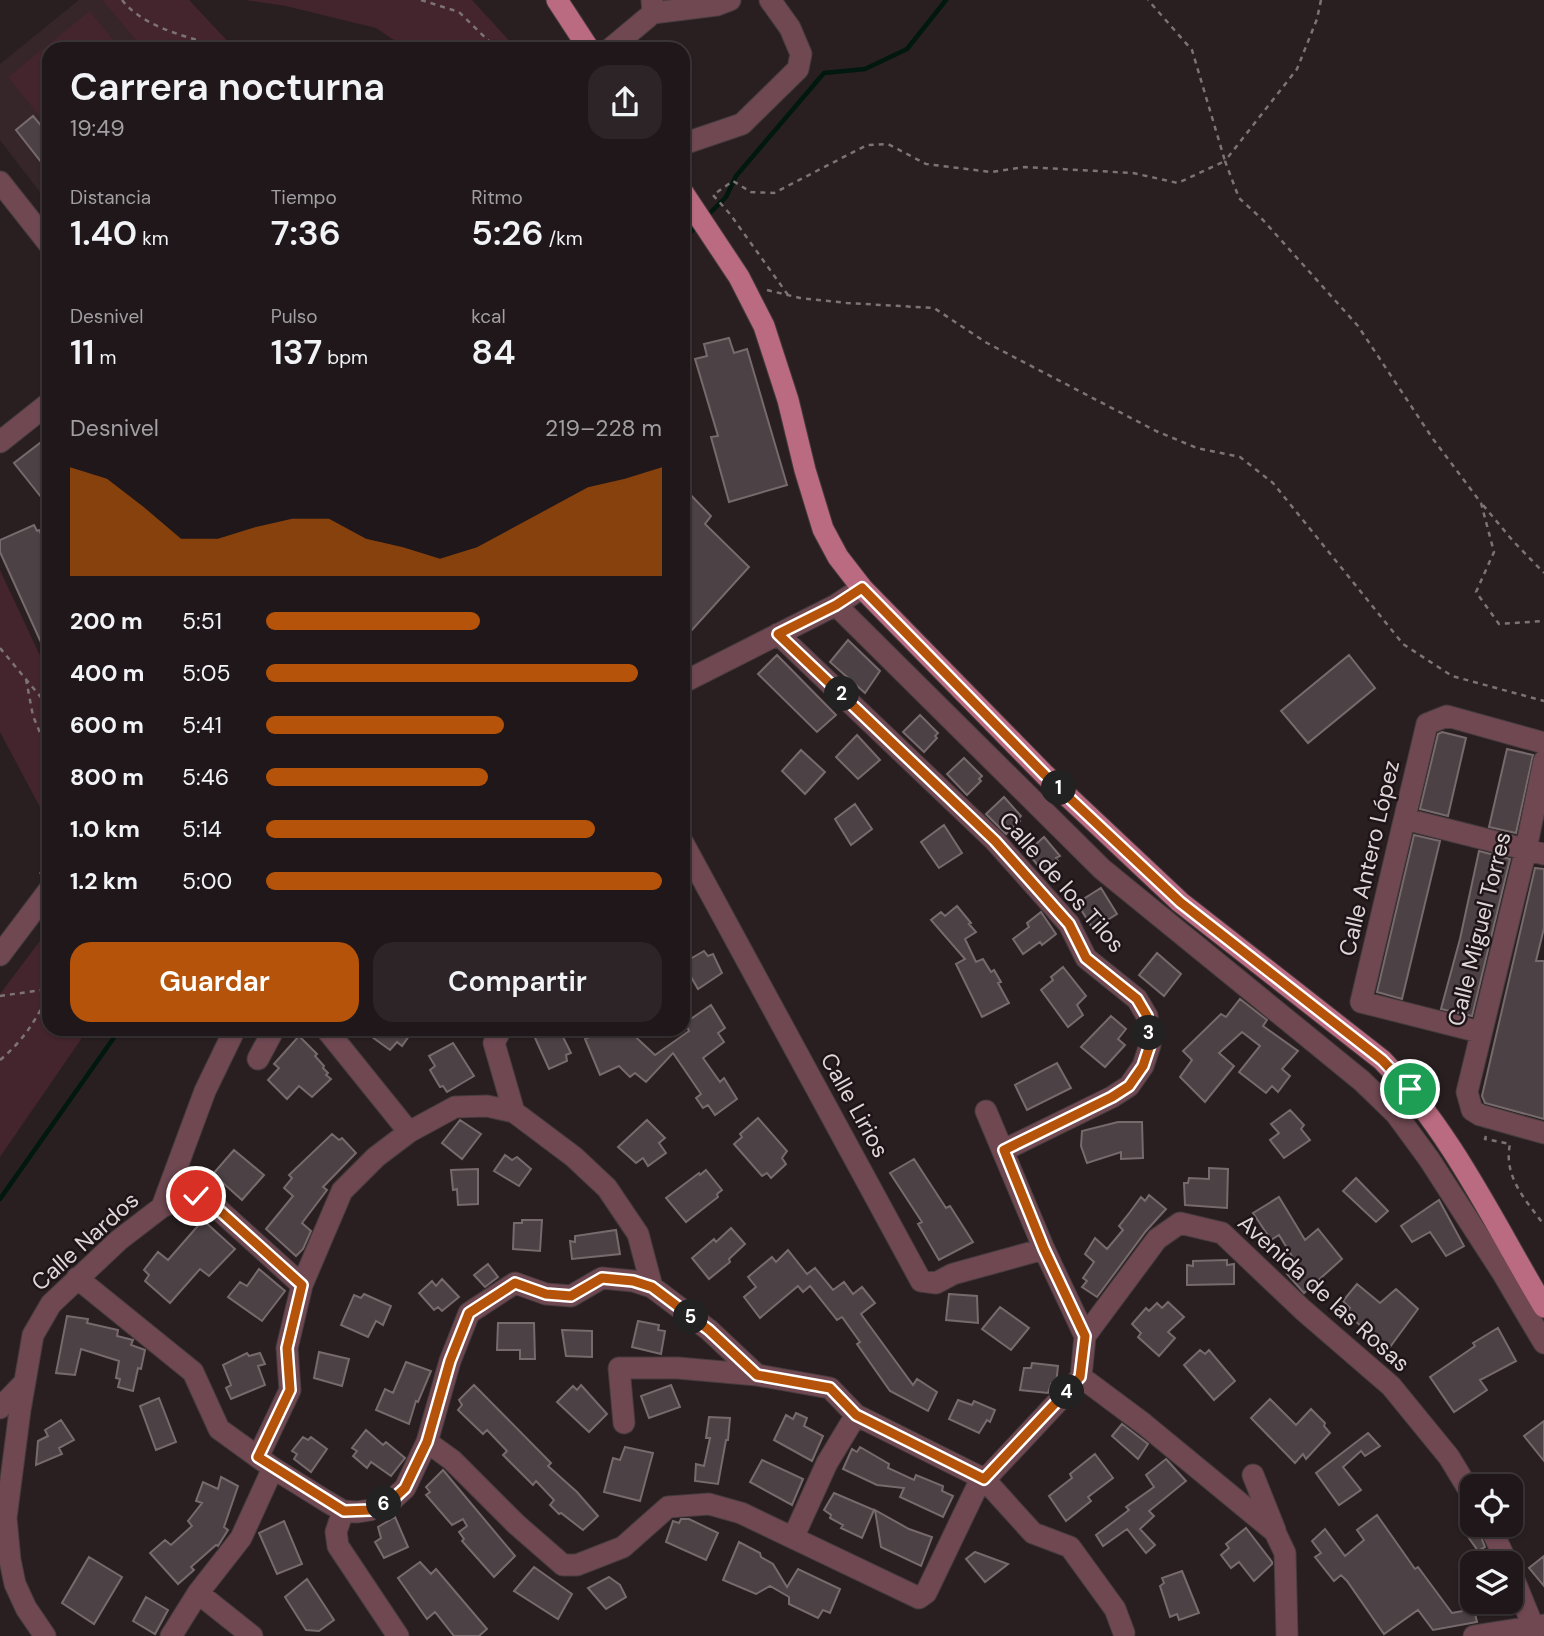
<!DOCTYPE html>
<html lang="es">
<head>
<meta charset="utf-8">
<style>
	body { margin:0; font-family:"DM Sans",sans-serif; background:#2c2426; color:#f1f3f6; height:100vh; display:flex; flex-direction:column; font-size:26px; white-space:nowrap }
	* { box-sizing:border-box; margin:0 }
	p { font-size:23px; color:#a19fa2 }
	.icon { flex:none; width:38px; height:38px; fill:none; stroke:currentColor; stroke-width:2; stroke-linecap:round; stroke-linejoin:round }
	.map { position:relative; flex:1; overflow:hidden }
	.details { position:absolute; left:42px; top:42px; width:648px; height:994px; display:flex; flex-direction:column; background:#1f1719; border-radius:21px; box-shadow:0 2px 5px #0004,0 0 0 2px #3c3638 }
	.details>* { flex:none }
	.tools { position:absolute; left:1460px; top:1474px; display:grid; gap:14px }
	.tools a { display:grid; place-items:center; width:63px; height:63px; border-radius:14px; background:#1f1719; box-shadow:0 2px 5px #0004,0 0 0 2px #3c3638; font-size:35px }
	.pin { position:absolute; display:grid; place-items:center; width:60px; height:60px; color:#fff; margin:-30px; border:4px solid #fff; border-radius:50%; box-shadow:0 2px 7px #0007 }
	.km { position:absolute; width:35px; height:35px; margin:-18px; border-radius:50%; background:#222; color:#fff; font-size:19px; line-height:35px; text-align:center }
	.round { display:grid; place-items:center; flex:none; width:74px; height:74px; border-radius:21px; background:#2c2426 }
	.overview { display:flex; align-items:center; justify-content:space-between; height:119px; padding:0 28px }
	h1 { font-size:38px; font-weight:600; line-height:52px }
	.figures { display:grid; grid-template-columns:repeat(3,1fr); gap:10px; height:119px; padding:7px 28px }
	.figures div { display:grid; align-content:center }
	.figures b { font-size:35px; font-weight:600 }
	.figures small { font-size:19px; font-weight:400 }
	.figures p { font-size:19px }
	.chart { height:196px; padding:14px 28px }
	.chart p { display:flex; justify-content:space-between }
	.chart svg { width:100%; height:126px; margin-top:7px; fill:#b45309; opacity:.7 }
	.action { display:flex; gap:14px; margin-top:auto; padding:14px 28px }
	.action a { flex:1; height:80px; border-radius:21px; background:#b45309; color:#fff; font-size:28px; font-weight:600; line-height:80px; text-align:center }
	.action a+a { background:#2c2426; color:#f1f3f6 }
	ul { padding:0 28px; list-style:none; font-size:23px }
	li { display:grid; grid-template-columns:112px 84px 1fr; align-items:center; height:52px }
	li i { height:18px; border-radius:9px; background:#b45309 }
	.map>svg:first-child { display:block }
	.built { fill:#36262a }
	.green { fill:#44252d }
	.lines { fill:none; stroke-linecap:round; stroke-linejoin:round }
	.stream { stroke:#00180f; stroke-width:4.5 }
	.building { fill:#4c4144; stroke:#776a6d; stroke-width:2 }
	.minor-casing { stroke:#463c3e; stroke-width:23 }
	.major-casing { stroke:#463c3e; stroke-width:23 }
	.path { stroke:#7c7375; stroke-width:2.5; stroke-dasharray:5 5; stroke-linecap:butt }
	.minor { stroke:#6f4852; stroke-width:21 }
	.major { stroke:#bb6b81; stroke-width:21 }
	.route-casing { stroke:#fff; stroke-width:14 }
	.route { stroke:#b45309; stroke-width:9 }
	.labels { text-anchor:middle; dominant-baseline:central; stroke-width:5; stroke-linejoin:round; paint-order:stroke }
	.street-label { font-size:23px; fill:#ded7d9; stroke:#1f1518 }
</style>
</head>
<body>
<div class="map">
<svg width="1544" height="1636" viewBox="0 0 1544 1636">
	<rect width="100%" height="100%" fill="#291f21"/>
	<path class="built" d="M79 0H102L143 49H49V204L0 140V64Z"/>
	<path class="green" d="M102 0H189L235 49H143Z
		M245 0H472L517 49H407L376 28 286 6Z
		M90 11 120 49H49V128L8 77Z
		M0 570 49 675V824L0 732Z
		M49 929V1029H88L0 1157V994Z"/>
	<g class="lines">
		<path class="stream" d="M707 216 726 197 736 176 824 73 865 69 907 49 946 0
			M682 241 696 227
			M0 1199 120 1029"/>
	</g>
	<path class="building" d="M33 116 49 135V172L16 130Z
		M729 338 734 353 747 349 787 485 729 502 711 437 718 436 695 359 707 356 704 344Z
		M49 436V507L14 463Z
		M682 486 711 516 705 524 749 567 682 641Z
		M34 525 37 531 39 530 48 549 43 552 49 564V660L0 552V540Z
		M848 640 880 671 865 693 830 662Z
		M777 655 836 715 817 732 758 674Z
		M1349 655 1375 688 1308 743 1281 711Z
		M920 715 938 733 935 736 937 738 924 752 903 732Z
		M1442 732 1466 738 1448 816 1420 809 1438 734Z
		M857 735 880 760 858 779 836 757Z
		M1507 749 1533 755 1516 833 1489 827Z
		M801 750 825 772 805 794 782 771Z
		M964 758 982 776 979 779 981 781 967 795 947 774Z
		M1004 797 1021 816 1018 819 1020 821 1006 834 986 814Z
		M855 804 872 829 851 845 835 819Z
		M944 825 962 853 939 868 921 842Z
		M1414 835 1440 841 1402 999 1377 992Z
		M1044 837 1060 856 1056 858 1058 861 1044 873 1027 852Z
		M1479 851 1510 859 1472 1016 1441 1009 1460 939Z
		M1535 868 1544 869V928L1536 961H1544V1119L1485 1103 1482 1096Z
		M1101 888 1117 914 1093 929 1077 903Z
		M957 906 971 923 969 924 976 932 965 939 976 962 983 959 991 972 994 970 1001 982 998 983 1009 1003 982 1017 956 964 965 959 931 920 941 912 945 916Z
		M1041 912 1056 934 1042 945 1040 942 1023 954 1013 939 1029 927 1027 923Z
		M704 951 708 956 713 954 722 973 698 989 683 963Z
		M1157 953 1181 974 1164 996 1139 975Z
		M1063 967 1086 996 1077 1005 1083 1015 1068 1027 1041 990 1053 980 1051 977Z
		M1240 999 1267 1020 1263 1026 1298 1051 1282 1069 1290 1076 1278 1092 1272 1086 1266 1093 1239 1072 1260 1046 1242 1032 1219 1053 1234 1066 1205 1102 1180 1077 1192 1060 1183 1051 1221 1014 1226 1017Z
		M711 1005 725 1028 718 1033 724 1042 703 1058 720 1082 724 1078 737 1099 715 1115 708 1105 703 1108 696 1098 701 1094 673 1053 646 1082 635 1073 630 1077 619 1066 600 1075 585 1039 607 1029H627L655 1055 689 1031 685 1023Z
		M1111 1016 1126 1029 1118 1039 1125 1045 1105 1067 1081 1047Z
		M361 1029H414L402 1046 397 1042 390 1050Z
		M531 1029H559L571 1053 566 1055 567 1061 549 1069Z
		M299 1036 317 1054 315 1056 324 1066 323 1068 328 1073 326 1075 331 1079 312 1097 299 1086 287 1099 268 1080 279 1068 274 1064Z
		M453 1043 474 1076 447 1092 443 1086 440 1087 430 1070 435 1066 429 1056Z
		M1057 1063 1071 1088 1027 1110 1015 1085Z
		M1290 1110 1304 1125 1301 1129 1310 1140 1284 1158 1270 1140 1279 1133 1271 1124Z
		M758 1118 787 1151 782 1158 786 1164 771 1178 767 1173 762 1176 734 1144 742 1137 740 1134Z
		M460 1120 481 1134 462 1159 442 1143Z
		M647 1120 665 1138 659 1143 666 1153 648 1166 643 1158 636 1163 618 1147Z
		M1118 1122H1142L1143 1158 1121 1159V1152L1087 1163 1081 1146 1082 1131Z
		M332 1134 339 1140 342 1138 356 1153 323 1187 327 1190 302 1223 311 1231 303 1249 296 1256 266 1229 293 1196 284 1188 292 1178 289 1175Z
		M234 1150 264 1175 242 1200 213 1174Z
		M505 1155 512 1160 517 1157 531 1169 519 1186 494 1171Z
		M914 1159 946 1208 950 1206 973 1242 939 1260 918 1224 922 1222 890 1173Z
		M1209 1168 1228 1169 1227 1208 1185 1205 1184 1183H1188L1189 1178 1209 1179Z
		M478 1169V1204L458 1205 457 1189 453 1190 451 1170Z
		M706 1170 722 1190 717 1194 718 1197 686 1222 666 1198 699 1173 700 1175Z
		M1356 1178 1388 1211 1376 1222 1343 1191Z
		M1149 1195 1166 1209 1146 1231 1097 1297 1082 1287 1087 1281 1083 1278 1094 1262 1085 1254 1095 1238 1107 1249 1123 1230 1119 1226 1130 1212 1141 1197 1145 1201Z
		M1279 1197 1305 1240 1318 1229 1342 1259 1304 1293 1287 1274 1298 1266 1279 1235 1271 1240 1253 1213Z
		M1439 1200 1464 1246 1446 1256 1430 1232 1412 1242 1401 1226Z
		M203 1220 235 1249 209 1276 200 1269 170 1303 145 1281 149 1275 144 1270 158 1252 168 1260Z
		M522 1220H542L540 1251 513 1249 514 1223H522Z
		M731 1228 745 1244 729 1259 730 1262 709 1279 692 1258 714 1239 716 1242Z
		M616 1230 620 1254 572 1259 570 1241 575 1242V1236Z
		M788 1250 807 1274 815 1268 833 1290 844 1282 853 1294 862 1287 875 1303 861 1314 913 1385 917 1379 937 1392 928 1411 890 1391 857 1344 860 1342 842 1317 837 1320 810 1286 803 1292 798 1286 760 1318 744 1297 756 1287 748 1277 772 1257 776 1262Z
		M1227 1260V1265L1234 1264V1284L1187 1285V1265L1193 1266V1261Z
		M488 1264 498 1277 485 1287 474 1275Z
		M259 1269 285 1291 262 1321 228 1297 240 1282 247 1286Z
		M442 1279 459 1297 442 1311 438 1307 434 1310 419 1293 432 1281 436 1286Z
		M1357 1284 1380 1303 1396 1289 1418 1309 1387 1351 1347 1313 1350 1308 1343 1301Z
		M364 1294 391 1306 383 1325 376 1321 368 1337 341 1325 354 1295 361 1298Z
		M949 1294 977 1296 978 1323 946 1320Z
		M1168 1302 1184 1317 1168 1332 1175 1338 1159 1356 1138 1337 1141 1333 1132 1324 1146 1308 1149 1311 1157 1303 1162 1308Z
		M1000 1307 1029 1328 1011 1350 982 1329Z
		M67 1316 88 1319 87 1323 118 1330 117 1336 133 1340 131 1345 145 1350 141 1369 138 1368 133 1391 118 1387 120 1379 116 1378 119 1361 81 1349 75 1375 56 1373Z
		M638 1321 659 1325 658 1330 665 1331 661 1354 632 1347Z
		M498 1323H534L535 1359H520V1350H497Z
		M1498 1328 1516 1361 1480 1380 1487 1390 1454 1412 1430 1377 1475 1346 1473 1343Z
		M562 1330 592 1331V1357L566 1356Z
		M1200 1350 1205 1354 1209 1350 1235 1381 1214 1400 1184 1365Z
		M319 1352 349 1359 342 1386 314 1378Z
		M247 1353 249 1356 260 1353 265 1364 258 1366 265 1385 231 1399 226 1388 231 1385 223 1365Z
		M406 1362 431 1371 418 1402 416 1401 409 1424 376 1410 385 1389 393 1393Z
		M1032 1363 1058 1366 1056 1384H1051L1048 1393 1020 1390 1024 1368H1031Z
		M474 1385 551 1463 548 1466 577 1492 598 1516 583 1530 561 1513 559 1514 550 1505 554 1500 536 1481 533 1485 503 1455 507 1451 487 1430 483 1434 458 1410 462 1405 459 1400Z
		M581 1385 607 1414 589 1432 557 1402 573 1386 577 1390Z
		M671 1385 680 1407 649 1418 641 1396Z
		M159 1398 176 1442 156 1450 140 1406Z
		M1270 1399 1296 1425 1311 1409 1325 1423 1324 1426 1330 1433 1306 1459 1303 1454 1295 1463 1251 1418Z
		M958 1400 972 1405 974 1401 995 1410 990 1422 987 1420 979 1433 949 1419Z
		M796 1413 807 1418 804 1426 823 1436 812 1461 774 1440 786 1415 793 1419Z
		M709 1417 730 1418 728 1440H726L718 1484 695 1481 696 1464 704 1466 710 1438H706Z
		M61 1420 74 1440 59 1448 62 1454 36 1465 38 1441 48 1436 45 1430Z
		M1544 1421V1461L1524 1436Z
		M1122 1424 1148 1444 1138 1459 1112 1436Z
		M366 1430 383 1445 386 1442 405 1458 391 1476 371 1462 367 1468 353 1456 357 1451 352 1448Z
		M1368 1433 1380 1446 1365 1456 1361 1451 1343 1467 1361 1490 1339 1505 1316 1473Z
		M303 1437 308 1440 311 1437 327 1449 311 1472 294 1459 297 1454 292 1451Z
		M625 1447 653 1453 640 1501 604 1492 613 1458 620 1460Z
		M860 1447 889 1464 888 1468 914 1480 916 1475 943 1486 942 1491 953 1496 943 1517 900 1497 904 1488 877 1485 843 1469 852 1449 857 1452Z
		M1095 1454 1113 1478 1088 1497 1091 1501 1066 1521 1049 1496 1072 1478 1070 1474Z
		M1166 1459 1186 1481 1149 1511 1154 1516 1140 1529 1155 1545 1146 1553 1127 1529 1103 1546 1096 1535 1129 1510 1126 1507 1154 1487 1146 1475Z
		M762 1460 803 1479 792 1505 750 1482Z
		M443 1470 515 1556 494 1577 462 1541 464 1539 459 1532 467 1526 463 1519 452 1525 426 1495 430 1492 426 1487Z
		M221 1477 238 1486 224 1527 228 1530 218 1546 216 1545 191 1567 194 1570 178 1584 150 1553 165 1540 171 1545 192 1526 188 1521 202 1503 196 1501 203 1482 218 1489Z
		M834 1493 874 1510 862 1538 841 1528 843 1525 830 1518 831 1515 824 1510Z
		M875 1510 909 1529 932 1537 921 1566 881 1547Z
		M1377 1515 1415 1569 1418 1567 1452 1613 1474 1609 1477 1622 1433 1630 1418 1610 1384 1634 1347 1581 1341 1575 1334 1581 1315 1557 1321 1553 1312 1541 1325 1529 1345 1556 1364 1540 1357 1530Z
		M395 1517 408 1547 384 1558 375 1542 381 1538 378 1527Z
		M681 1519H689L718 1533 706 1560 666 1542 673 1521 679 1523Z
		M284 1521 302 1564 277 1574 259 1533Z
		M1476 1524 1485 1547 1478 1551 1464 1531Z
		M1246 1528 1272 1562V1564L1254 1581 1239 1562 1231 1568 1221 1555 1229 1548 1226 1544Z
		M739 1542 760 1553 761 1557 773 1564 787 1587 798 1569 840 1589 830 1613 823 1610 818 1618 789 1604V1597L770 1586 756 1594 723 1580Z
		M975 1552 1008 1564 985 1582 966 1559Z
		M1544 1556V1586L1529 1568Z
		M89 1557 122 1577 94 1624 62 1603Z
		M420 1562 431 1574 436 1569 487 1629 479 1636H454L435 1612 427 1619 398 1578Z
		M534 1567 572 1594 558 1619 514 1591Z
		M1182 1571 1199 1613 1179 1620 1177 1614 1170 1617 1160 1586 1164 1583 1162 1578Z
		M609 1577 620 1585 626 1597 606 1609 588 1588Z
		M307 1579 334 1620 319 1631 306 1630 285 1597Z
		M146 1597 168 1610 155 1634 133 1621Z"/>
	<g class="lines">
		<defs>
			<path id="minor" d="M653 13 717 5 730 0
				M610 49 653 13 652 1
				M682 141 689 142 742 124 798 69 801 54 790 28 770 0
				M0 182 49 244
				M0 442 49 403
				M836 605 1102 869 1362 1081 1396 1114 1429 1159 1502 1272 1544 1343
				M778 634 995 841 1069 924 1086 958 1137 999 1147 1016 1150 1045 1143 1066 1129 1086 1112 1097 1004 1150
				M682 683 836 605 862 588
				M1544 761 1526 849 1467 1092 1472 1110 1480 1115 1544 1133
				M1405 819 1544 854
				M682 841 921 1281 936 1283 953 1274 1044 1249
				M0 955 49 890
				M326 1029 409 1132
				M501 1029 494 1043 514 1112
				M1480 1032 1361 1002 1427 724 1447 716 1544 743
				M258 1059 274 1029
				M986 1111 1044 1249 1085 1336
				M162 1207 205 1091 235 1029
				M77 1278 193 1372 219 1429 273 1468 326 1501 343 1511 357 1512 370 1510 391 1501 405 1488 427 1442 450 1361 469 1313 515 1283 546 1294 571 1296 602 1278 633 1281 652 1287
				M1081 1377 1144 1424 1275 1532 1285 1553 1287 1636
				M0 1408 25 1382
				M624 1423 619 1368H678L757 1375
				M427 1442 452 1460 516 1524 563 1565H577L623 1547 668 1507 709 1504 741 1513 919 1598 926 1593 976 1489 1081 1377 1085 1336 1157 1239 1180 1223 1222 1233 1303 1310 1391 1386 1449 1457 1472 1495
				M258 1457 290 1390 287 1348 302 1285 342 1191 376 1157 409 1132 455 1107 487 1106 514 1112 574 1157 607 1188 638 1234 652 1287 709 1330 757 1375 830 1388 856 1415 984 1479 1033 1533 1070 1547 1115 1609 1124 1633
				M1253 1475 1275 1530
				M343 1511 336 1532 338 1546 398 1636
				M1489 1524 1507 1563
				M793 1538 827 1463 856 1415
				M1510 1570 1533 1626
				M198 1593 252 1636
				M45 1636 26 1608 15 1584 10 1560 6 1518 20 1410 33 1335 51 1304 119 1240 162 1207 179 1199 196 1196 209 1201 302 1285
				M171 1636 198 1593 241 1538 273 1468
				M1474 1636 1544 1625"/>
			<path id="major" d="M557 0 589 49
				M682 191 739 277 764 326 788 400 805 470 823 529 838 557 862 588 1045 775 1180 902 1382 1060C1451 1131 1494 1223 1544 1307"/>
		</defs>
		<use href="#minor" class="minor-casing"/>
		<use href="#major" class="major-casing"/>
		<path class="path" d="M122 0C143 26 180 35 211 44L214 49
			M421 0 459 12 497 49
			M1321 0 1317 19 1297 69 1225 161 1239 198 1263 220 1358 326 1433 439 1481 503 1494 552 1476 592 1499 624 1544 621
			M682 161 694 176
			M767 290 800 298 847 303 934 308 987 343 1156 431 1197 448 1240 457 1273 483 1403 644 1452 676 1544 701
			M788 295 730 214 713 195 733 181 751 192 774 193 867 145 888 144 926 164 991 172 1025 167 1133 173 1178 183 1225 161 1192 50 1148 0
			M1483 505 1513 541 1544 573
			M0 648 49 707
			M26 679 33 716 49 754
			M40 874 49 862
			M0 996 49 989
			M0 1060C23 1041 37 1019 49 993
			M1486 1136 1485 1139 1510 1144C1503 1177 1526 1200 1544 1225"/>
		<use href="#minor" class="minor"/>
		<use href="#major" class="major"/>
	</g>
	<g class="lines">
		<defs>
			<path id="route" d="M196 1196 209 1201 302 1285 287 1348 290 1390 258 1457 344 1511 370 1510 391 1501 405 1488 427 1442 450 1361 469 1313 515 1283 546 1294 571 1296 602 1278 633 1281 652 1287 709 1330 757 1375 830 1388 856 1415 984 1479 1080 1377 1085 1336 1044 1249 1004 1150 1112 1097 1129 1086 1143 1066 1150 1045 1147 1016 1137 999 1086 958 1069 924 995 841 778 634 836 605 862 588 1045 775 1180 902 1382 1060 1410 1089"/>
		</defs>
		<use href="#route" class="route-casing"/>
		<use href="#route" class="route"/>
	</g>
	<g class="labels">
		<g class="street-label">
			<text transform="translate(1369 858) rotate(-77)">Calle Antero López</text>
			<text transform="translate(1062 882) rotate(49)">Calle de los Tilos</text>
			<text transform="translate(1479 929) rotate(-76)">Calle Miguel Torres</text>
			<text transform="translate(855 1105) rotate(61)">Calle Lirios</text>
			<text transform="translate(85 1241) rotate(-42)">Calle Nardos</text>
			<text transform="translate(1324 1293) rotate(42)">Avenida de las Rosas</text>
		</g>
	</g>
</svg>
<div class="tools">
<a><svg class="icon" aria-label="locate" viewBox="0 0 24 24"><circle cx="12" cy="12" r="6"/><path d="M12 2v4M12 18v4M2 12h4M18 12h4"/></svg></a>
<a><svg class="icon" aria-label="layers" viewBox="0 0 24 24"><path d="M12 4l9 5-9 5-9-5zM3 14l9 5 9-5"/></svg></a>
</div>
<div class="pin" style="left:1410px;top:1089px;background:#1e9e55"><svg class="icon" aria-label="arrive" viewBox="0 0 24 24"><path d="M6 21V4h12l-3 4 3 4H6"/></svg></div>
<div class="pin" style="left:196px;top:1196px;background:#d93025"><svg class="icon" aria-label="check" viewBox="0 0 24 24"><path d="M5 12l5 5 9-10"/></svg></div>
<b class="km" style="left:1059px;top:788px">1</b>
<b class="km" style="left:842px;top:694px">2</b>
<b class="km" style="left:1149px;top:1033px">3</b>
<b class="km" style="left:1067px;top:1392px">4</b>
<b class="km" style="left:691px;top:1317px">5</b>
<b class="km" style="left:384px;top:1504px">6</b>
<section class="details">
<div class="overview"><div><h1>Carrera nocturna</h1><p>19:49</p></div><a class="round"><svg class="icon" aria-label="share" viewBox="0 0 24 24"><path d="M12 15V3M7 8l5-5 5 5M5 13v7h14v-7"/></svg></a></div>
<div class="figures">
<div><p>Distancia</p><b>1.40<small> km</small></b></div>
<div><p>Tiempo</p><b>7:36</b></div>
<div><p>Ritmo</p><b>5:26<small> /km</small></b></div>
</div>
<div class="figures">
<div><p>Desnivel</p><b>11<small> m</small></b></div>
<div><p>Pulso</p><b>137<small> bpm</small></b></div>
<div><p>kcal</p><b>84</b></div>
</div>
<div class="chart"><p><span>Desnivel</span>219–228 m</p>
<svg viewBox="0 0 160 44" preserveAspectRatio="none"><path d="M0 44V6L10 10L20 20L30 31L40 31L50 27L60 24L70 24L80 31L90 34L100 38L110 34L120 27L130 20L140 13L150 10L160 6V44z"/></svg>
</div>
<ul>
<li><b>200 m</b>5:51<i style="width:54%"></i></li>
<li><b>400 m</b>5:05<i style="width:94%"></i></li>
<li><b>600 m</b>5:41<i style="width:60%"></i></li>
<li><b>800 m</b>5:46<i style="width:56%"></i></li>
<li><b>1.0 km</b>5:14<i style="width:83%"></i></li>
<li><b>1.2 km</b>5:00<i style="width:100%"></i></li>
</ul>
<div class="action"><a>Guardar</a><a>Compartir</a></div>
</section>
</div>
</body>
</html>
